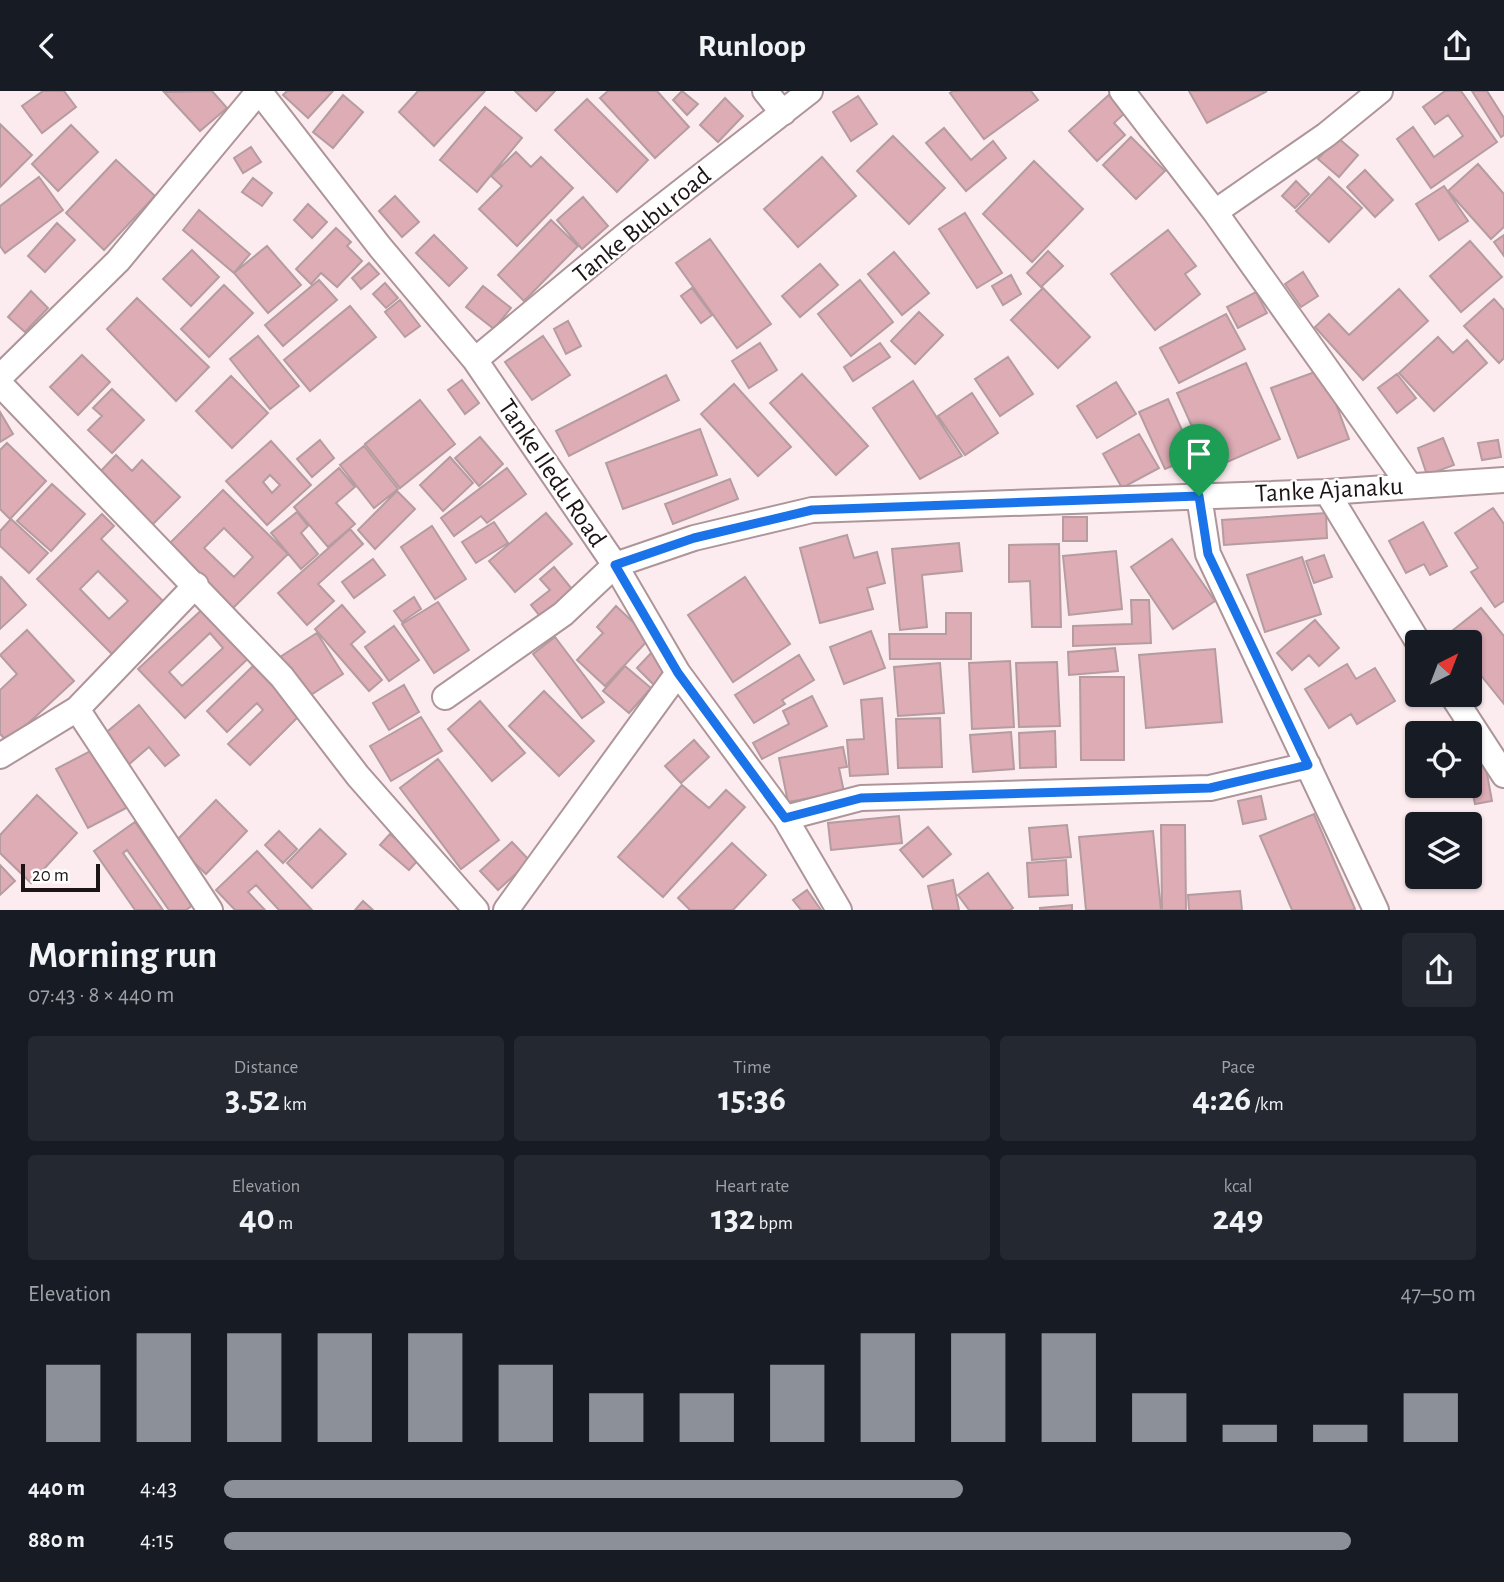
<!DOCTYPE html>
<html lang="en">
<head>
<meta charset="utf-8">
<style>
	body { margin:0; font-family:"Alegreya Sans",sans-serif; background:#242831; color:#f1f3f6; height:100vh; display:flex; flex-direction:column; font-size:26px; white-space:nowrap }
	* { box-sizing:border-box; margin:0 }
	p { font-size:23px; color:#9ea1a6 }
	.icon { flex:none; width:38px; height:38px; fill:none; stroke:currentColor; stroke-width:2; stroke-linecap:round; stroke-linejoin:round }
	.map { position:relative; height:819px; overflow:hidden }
	.side { display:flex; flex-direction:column; background:#171b24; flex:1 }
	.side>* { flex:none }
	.needle { width:46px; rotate:42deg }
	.buttons { position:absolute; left:1405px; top:539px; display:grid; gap:14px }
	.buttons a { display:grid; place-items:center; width:77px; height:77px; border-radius:7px; background:#171b24; box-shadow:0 2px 5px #0004; font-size:35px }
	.scale { position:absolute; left:21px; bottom:18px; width:79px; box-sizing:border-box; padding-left:7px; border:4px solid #1d1416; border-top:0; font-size:19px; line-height:24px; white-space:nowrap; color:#1d1416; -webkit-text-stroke:5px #fff; paint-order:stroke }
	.pin { position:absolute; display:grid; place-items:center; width:60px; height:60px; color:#fff; margin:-72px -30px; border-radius:50% 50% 50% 0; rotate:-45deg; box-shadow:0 0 7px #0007 }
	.pin .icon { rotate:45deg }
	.round { display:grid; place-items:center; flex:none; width:74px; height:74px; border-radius:7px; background:#242831 }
	.summary { display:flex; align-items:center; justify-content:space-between; height:119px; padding:0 28px }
	h1 { font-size:38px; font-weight:700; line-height:52px }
	.metrics { display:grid; grid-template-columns:repeat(3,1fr); gap:10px; height:119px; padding:7px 28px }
	.metrics div { display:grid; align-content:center; border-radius:7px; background:#242831; text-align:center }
	.metrics b { font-size:35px; font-weight:700 }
	.metrics small { font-size:19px; font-weight:400 }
	.metrics p { font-size:19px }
	.chart { height:196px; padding:14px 28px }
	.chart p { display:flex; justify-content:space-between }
	.chart svg { width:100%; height:126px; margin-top:7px; stroke:#8c9099; stroke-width:6 }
	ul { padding:0 28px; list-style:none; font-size:23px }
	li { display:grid; grid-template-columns:112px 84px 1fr; align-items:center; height:52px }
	li i { height:18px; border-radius:9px; background:#8c9099 }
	header { display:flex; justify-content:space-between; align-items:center; height:91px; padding:0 28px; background:#171b24; font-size:32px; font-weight:700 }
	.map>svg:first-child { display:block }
	.building { fill:#ddacb5; stroke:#b59ca0; stroke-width:2; fill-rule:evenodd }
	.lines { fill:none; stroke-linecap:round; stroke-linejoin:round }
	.minor-casing { stroke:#ae9599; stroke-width:28 }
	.minor { stroke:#fff; stroke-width:24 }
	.route-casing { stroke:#fff; stroke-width:14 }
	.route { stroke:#1a73e8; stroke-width:9 }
	.labels { text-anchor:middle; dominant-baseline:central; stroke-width:5; stroke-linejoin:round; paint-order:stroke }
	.street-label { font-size:26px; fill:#1d1416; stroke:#fff }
</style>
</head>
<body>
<header><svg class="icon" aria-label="back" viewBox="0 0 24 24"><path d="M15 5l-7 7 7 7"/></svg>Runloop<svg class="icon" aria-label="share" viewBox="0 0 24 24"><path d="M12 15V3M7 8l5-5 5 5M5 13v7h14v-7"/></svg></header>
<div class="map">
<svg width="1504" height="819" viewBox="0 0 1504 819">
	<rect width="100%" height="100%" fill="#fdecef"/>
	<path class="building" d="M43 0H64L76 16 42 42 22 15Z
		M212 0 227 17 200 40 164 1Z
		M287 0H333L308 27 283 4Z
		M418 0H485L434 55 399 21Z
		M515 0H555L536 20Z
		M608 0H657L689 36 655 67 600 7Z
		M682 0 698 13 687 24 673 9Z
		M953 0H1031L1038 9 984 48 950 2Z
		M1189 0H1267L1207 32Z
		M1445 0H1461L1497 51 1431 97 1397 48 1413 36 1434 66 1463 45 1448 24 1435 33 1423 16Z
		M1472 0H1487L1504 27V44L1501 46Z
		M1111 2 1127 20 1114 32 1125 44 1097 70 1069 40Z
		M343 4 363 21 333 57 313 41Z
		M858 5 877 33 851 50 833 21Z
		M725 7 743 25 718 51 700 34Z
		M587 8 648 69 617 101 555 39Z
		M485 16 522 47 477 101 440 69Z
		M0 33 32 64 0 96Z
		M71 34 98 61 58 100 32 73Z
		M944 37 971 69 993 50 1006 67 966 100 926 52Z
		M893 45 945 97 909 133 857 80Z
		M1131 46 1165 80 1136 108 1103 74Z
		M1337 46 1358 64 1339 86 1318 68Z
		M251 56 261 71 243 82 234 67Z
		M516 61 531 76 541 66 573 97 517 155 479 118 502 95 491 85Z
		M822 66 856 105 798 156 764 118Z
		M116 69 155 105 104 159 66 122Z
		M1034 70 1083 118 1032 171 983 123Z
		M1478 73 1504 103V136L1491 148 1448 100Z
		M1365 79 1393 109 1375 126 1347 96Z
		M39 86 63 119 5 162 0 155V115Z
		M1329 86 1362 117 1329 151 1296 120Z
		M253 87 272 102 262 115 242 101Z
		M1296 90 1309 103 1295 117 1282 105Z
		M1444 95 1468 130 1439 149 1416 113Z
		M395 105 419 131 402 146 379 120Z
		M583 106 608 135 582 158 557 129Z
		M308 113 327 131 312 147 294 129Z
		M199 119 250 163 234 182 183 139Z
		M965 122 1002 182 977 197 939 138Z
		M551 129 578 155 524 210 498 184Z
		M57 132 75 149 45 181 28 165Z
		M336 137 351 151 347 155 362 170 337 196 321 182 311 193 296 178Z
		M1168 139 1196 175 1185 183 1200 203 1155 239 1111 183Z
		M434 144 467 177 449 195 416 162Z
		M1504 144V165L1494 151Z
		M710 148 771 233 737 257 676 172Z
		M1470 150 1502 186 1461 221 1430 185Z
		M267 155 301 194 268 222 234 182Z
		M192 159 219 186 191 215 163 188Z
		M1048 160 1063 175 1041 196 1027 182Z
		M894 161 929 202 902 224 868 183Z
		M369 172 379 183 361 198 352 187Z
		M820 173 838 194 800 226 782 205Z
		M1303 181 1318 205 1301 216 1285 193Z
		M1011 184 1021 203 1003 214 992 195Z
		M319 189 337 209 283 255 265 234Z
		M860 189 893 231 851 265 818 223Z
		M385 192 398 207 386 217 373 203Z
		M224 194 253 222 209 266 181 238Z
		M483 195 511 217 494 238 466 216Z
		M692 197 712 224 701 232 681 205Z
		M1043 197 1090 246 1058 277 1011 229Z
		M1399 198 1428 230 1363 289 1315 236 1329 223 1349 244Z
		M31 200 48 217 25 241 8 226Z
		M1256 201 1267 222 1238 237 1227 216Z
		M137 207 209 276 176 310 107 238Z
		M1494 208 1504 219V267L1499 272 1464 235Z
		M400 209 420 235 405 246 385 221Z
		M350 215 376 246 310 300 284 269Z
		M919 221 943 244 915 273 891 250Z
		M1226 223 1245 258 1179 292 1160 257Z
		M568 230 581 255 566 263 554 238Z
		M258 245 299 295 270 318 230 268Z
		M543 245 570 284 532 309 505 271Z
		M1438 246 1453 262 1467 249 1487 272 1434 320 1399 282Z
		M760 252 777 279 749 297 732 270Z
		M880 252 890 266 853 290 844 276Z
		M82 264 110 291 78 324 50 296Z
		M1008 266 1033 303 1000 325 975 288Z
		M1246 272 1280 348 1211 378 1177 302Z
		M1323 278 1349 348 1298 367 1271 297Z
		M802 283 868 355 836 384 770 312Z
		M1397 283 1416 307 1397 322 1378 297Z
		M666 284 679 309 569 365 556 340Z
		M231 285 268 322 232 357 196 320Z
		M462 289 479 312 465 323 448 299Z
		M913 290 962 365 920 388 873 317Z
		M1116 291 1136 323 1097 347 1077 315Z
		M734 293 791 356 758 385 701 323Z
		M112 298 144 329 112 362 88 339 102 325 93 317Z
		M972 302 998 342 965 364 938 325Z
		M1168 308 1194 366 1165 378 1139 321Z
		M420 309 455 353 400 397 365 353Z
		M0 321 13 343 0 351Z
		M700 338 717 384 623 418 606 372Z
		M1139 343 1159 377 1122 397 1103 363Z
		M480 346 503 373 479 395 455 367Z
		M1443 347 1454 374 1427 384 1418 357Z
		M320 349 334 367 312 386 297 368Z
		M1498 349 1501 366 1482 369 1478 352Z
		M271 350 311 394 267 434 226 390ZM270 384 280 394 272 402 263 391Z
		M7 352 46 390 10 428 0 418V359Z
		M364 355 398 398 374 417 340 374Z
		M116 364 132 380 142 369 180 406 151 435 98 383Z
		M450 366 473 392 443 420 420 394Z
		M339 377 355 396 336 412 355 433 328 456 294 416Z
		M507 377 526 403 487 432 481 425 454 445 441 427Z
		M730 388 738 408 673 433 665 413Z
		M52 393 85 423 51 460 17 430Z
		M223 399 288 463 230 520 166 456ZM224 437 253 466 234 486 204 457Z
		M397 400 415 418 375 458 358 439Z
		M1493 417 1504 433V510L1495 516 1471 481 1478 477 1455 442Z
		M297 421 308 435 301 442 318 463 301 478 271 442Z
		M546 422 572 453 515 501 489 470Z
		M1326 422 1327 447 1224 454 1222 429Z
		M102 423 114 435 101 448 170 517 118 569 37 488ZM98 480 128 510 109 528 80 498Z
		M1063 426H1087V450H1063Z
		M11 428 48 462 29 482 0 455V440Z
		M494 431 508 452 476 472 462 451Z
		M1423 431 1447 475 1430 484 1424 473 1406 482 1389 450Z
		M432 435 466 488 435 508 401 456Z
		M350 438 363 453 318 493 334 510 307 534 278 502Z
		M847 444 854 467 877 461 885 492 867 497 873 518 820 532 800 457Z
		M1172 448 1215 510 1173 538 1131 476Z
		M959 452 962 480 922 484 927 536 900 539 892 458Z
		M1059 453 1061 536H1032L1030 490 1009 491V454Z
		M1116 460 1122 518 1069 524 1063 465Z
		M1324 464 1332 486 1314 492 1306 470Z
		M1302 466 1321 523 1265 541 1247 484Z
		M373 468 385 484 354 507 342 491Z
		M554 476 576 503 543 529 531 514 550 499 540 488Z
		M1 486 26 514 0 538V487Z
		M745 486 790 553 733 591 688 524Z
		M414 506 421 518 402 531 394 520Z
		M1131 509H1149L1151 552 1073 555V535L1132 533Z
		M438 511 469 559 434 582 402 533Z
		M207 514 253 563 185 627 138 578ZM210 542 223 557 182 595 169 581Z
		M342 514 365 541 351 553 382 589 369 600 315 538Z
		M616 515 650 547 605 595 577 569 603 542 597 536Z
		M1481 517 1504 545V613L1470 571V551H1453L1447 544Z
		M946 522H971V568H890L889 543H946Z
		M1315 529 1339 557 1319 575 1309 564 1292 579 1277 562Z
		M394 535 419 569 389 590 365 556Z
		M27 539 74 590 8 651 0 643V599L17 583 0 564Z
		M871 540 885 577 844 593 830 556Z
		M317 542 343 583 303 609 277 568Z
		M555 546 604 611 582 627 533 563Z
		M1115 557 1118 580 1069 584 1068 561Z
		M1215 558 1222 631 1146 637 1139 564Z
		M653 560 670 577 654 594 637 577Z
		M799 564 814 589 782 609 785 613 754 632 735 604Z
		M1010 570 1014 636 972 638 969 572Z
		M1057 571 1060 635 1019 636 1016 572Z
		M940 572 944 622 898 625 894 576Z
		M1347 573 1356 588 1375 577 1395 610 1357 633 1351 623 1329 637 1305 598Z
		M253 575 301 623 250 674 228 653 263 619 257 612 227 641 207 620Z
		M625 575 651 597 629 622 603 600Z
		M1080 586H1124V669H1081Z
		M404 594 419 621 389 639 373 612Z
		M544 600 594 650 559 685 509 635Z
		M812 605 827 635 762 668 753 652 789 633 783 620Z
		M882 607 888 683 850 685 847 649 864 648 861 609Z
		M480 610 525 662 492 690 448 638Z
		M139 614 179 664 165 675 149 656 127 675 102 645Z
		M421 626 442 660 391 690 370 655Z
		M940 627 942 676 898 677 896 628Z
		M1055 640 1056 676 1020 677 1019 642Z
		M1011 641 1014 678 973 681 970 644Z
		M694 649 709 666 681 692 665 675Z
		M98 656 130 715 88 737 56 678Z
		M843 656 847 676 839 677 844 701 788 711 779 667Z
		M438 668 499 749 461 778 400 697Z
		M1485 672 1492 710 1475 713 1471 695 1478 693 1474 674Z
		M682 694 709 717 726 699 745 716 663 806 618 766Z
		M37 704 77 742 31 792 0 762V744Z
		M1261 705 1266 728 1243 733 1238 710Z
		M216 709 247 740 206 783 174 752Z
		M1314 723 1355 818 1352 819H1292L1260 745Z
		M899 725 902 752 831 759 828 732Z
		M135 731 193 814 186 819H169L127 759 123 762 163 819H135L94 760Z
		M1067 734 1071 766 1032 769 1029 737Z
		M1161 734H1185L1186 819H1162Z
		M928 736 951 763 923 786 900 759Z
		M320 738 346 763 312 797 287 772Z
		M279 740 297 758 283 772 265 754Z
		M1153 740 1161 819H1086L1079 746Z
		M390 743 419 768 409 779 380 754Z
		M512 751 530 770 498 799 480 780Z
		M732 752 766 784 733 819H690L678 807Z
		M257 760 312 819H279L256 794 248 801 265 819H235L216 799Z
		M1066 769 1068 804 1029 806 1027 772Z
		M0 774 15 790 0 804Z
		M988 782 1013 817 1010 819H969L958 804Z
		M953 789 959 819H933L928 795Z
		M807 799 821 819H801L793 809Z
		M1240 800 1242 819H1189L1188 804Z
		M363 810 373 819H355Z
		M1072 814V819H1040V817Z"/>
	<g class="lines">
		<defs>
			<path id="minor" d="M259 0 380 156 475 269 615 474 678 582 785 727 839 819
				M765 0 783 22
				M1122 0 1215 121 1410 395
				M1215 121 1326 44 1380 0
				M475 269 627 143 810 0
				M0 286 118 170 259 0
				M0 293 282 586 358 685 476 819
				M1327 401 1418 551
				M1199 405 1208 463 1376 819
				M1452 604 1504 684
				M445 606 563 523 615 474 694 447 812 419 1327 401 1504 389
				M77 618 210 819
				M0 665 77 618 196 494
				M785 727 861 707 1210 697 1308 674
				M506 819 678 582"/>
		</defs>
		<use href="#minor" class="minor-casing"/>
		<use href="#minor" class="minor"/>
	</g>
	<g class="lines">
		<defs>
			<path id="route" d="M1199 405 1208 463 1308 674 1210 697 861 707 785 727 678 582 615 474 694 447 812 419Z"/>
		</defs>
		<use href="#route" class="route-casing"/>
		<use href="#route" class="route"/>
	</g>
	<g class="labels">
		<g class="street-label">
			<text transform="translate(642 134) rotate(-39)">Tanke Bubu road</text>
			<text transform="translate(552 382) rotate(56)">Tanke Iledu Road</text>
			<text transform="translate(1329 399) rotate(-3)">Tanke Ajanaku</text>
		</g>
	</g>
</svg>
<div class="buttons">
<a><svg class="needle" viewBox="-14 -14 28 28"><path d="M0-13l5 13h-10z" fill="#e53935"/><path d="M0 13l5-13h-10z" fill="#9ea1a6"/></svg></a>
<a><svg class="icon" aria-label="locate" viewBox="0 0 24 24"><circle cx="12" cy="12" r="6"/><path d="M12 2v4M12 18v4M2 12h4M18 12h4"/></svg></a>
<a><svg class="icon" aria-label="layers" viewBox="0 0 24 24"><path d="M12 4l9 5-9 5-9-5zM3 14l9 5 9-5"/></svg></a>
</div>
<div class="scale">20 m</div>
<div class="pin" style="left:1199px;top:405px;background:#1e9e55"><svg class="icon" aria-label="arrive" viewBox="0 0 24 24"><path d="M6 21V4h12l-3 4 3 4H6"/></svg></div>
</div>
<section class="side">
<div class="summary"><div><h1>Morning run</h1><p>07:43 · 8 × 440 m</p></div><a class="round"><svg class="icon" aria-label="share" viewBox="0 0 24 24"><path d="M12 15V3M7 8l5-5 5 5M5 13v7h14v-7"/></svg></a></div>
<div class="metrics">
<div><p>Distance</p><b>3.52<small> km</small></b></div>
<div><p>Time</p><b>15:36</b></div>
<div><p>Pace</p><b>4:26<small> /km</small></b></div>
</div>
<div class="metrics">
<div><p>Elevation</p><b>40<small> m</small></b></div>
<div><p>Heart rate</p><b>132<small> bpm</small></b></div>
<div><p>kcal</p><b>249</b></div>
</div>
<div class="chart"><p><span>Elevation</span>47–50 m</p>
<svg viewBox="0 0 160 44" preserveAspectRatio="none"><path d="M5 44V17M15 44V6M25 44V6M35 44V6M45 44V6M55 44V17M65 44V27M75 44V27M85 44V17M95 44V6M105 44V6M115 44V6M125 44V27M135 44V38M145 44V38M155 44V27"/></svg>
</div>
<ul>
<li><b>440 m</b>4:43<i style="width:59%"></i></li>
<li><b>880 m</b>4:15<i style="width:90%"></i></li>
</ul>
</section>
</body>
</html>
